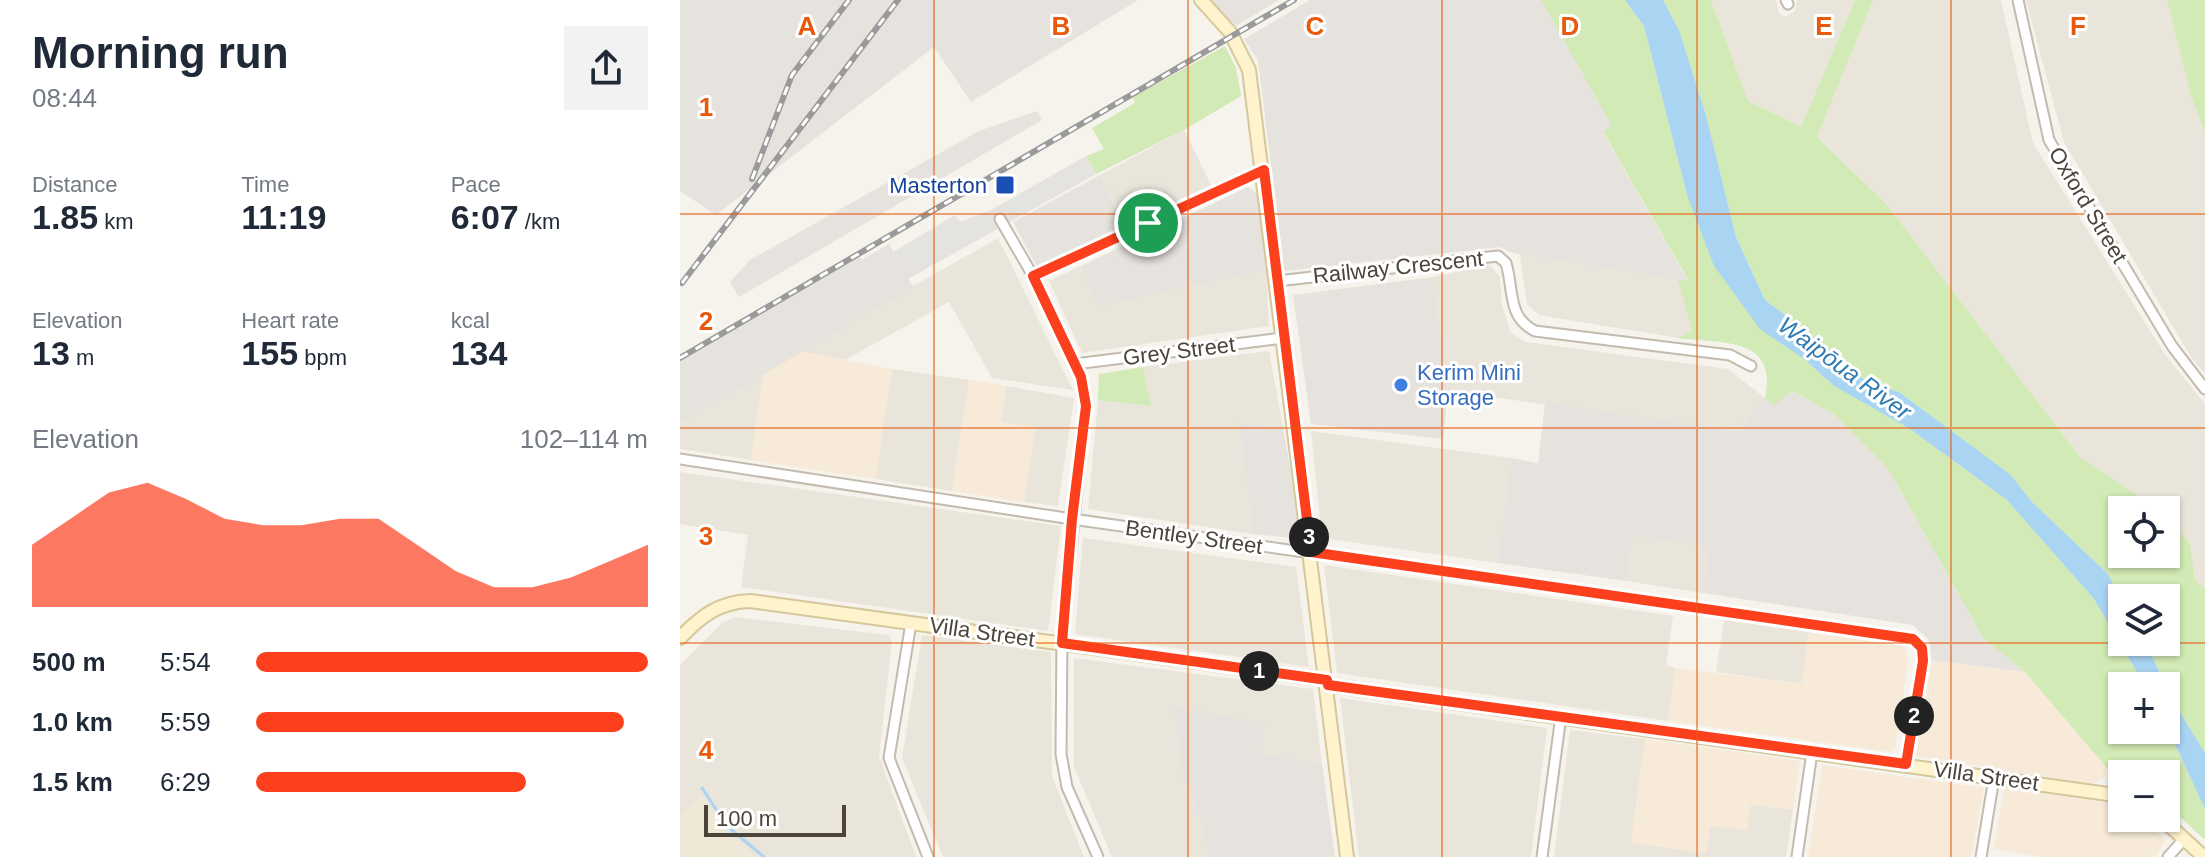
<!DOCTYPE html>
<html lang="en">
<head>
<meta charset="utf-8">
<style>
	body { margin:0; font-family:Helvetica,sans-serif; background:#f2f2f3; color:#1f2937; height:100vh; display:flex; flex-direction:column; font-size:30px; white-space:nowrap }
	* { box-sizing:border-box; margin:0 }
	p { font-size:26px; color:#747a83 }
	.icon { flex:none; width:44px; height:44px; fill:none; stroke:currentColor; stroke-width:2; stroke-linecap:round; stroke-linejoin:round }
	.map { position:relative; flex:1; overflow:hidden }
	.details { display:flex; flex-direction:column; background:#fff; width:680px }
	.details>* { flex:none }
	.fabs { position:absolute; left:1428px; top:496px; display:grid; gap:16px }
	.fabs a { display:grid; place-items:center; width:72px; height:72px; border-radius:0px; background:#fff; box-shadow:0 2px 6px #0004; font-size:40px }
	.scale { position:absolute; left:24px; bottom:20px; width:142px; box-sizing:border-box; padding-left:8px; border:4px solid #4b4439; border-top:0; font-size:22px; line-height:28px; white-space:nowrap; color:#4b4439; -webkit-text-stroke:6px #fff; paint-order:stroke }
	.pin { position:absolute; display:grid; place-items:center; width:68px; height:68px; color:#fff; margin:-34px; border:4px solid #fff; border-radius:50%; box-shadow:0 2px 8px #0007 }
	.km { position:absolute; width:40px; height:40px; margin:-20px; border-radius:50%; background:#222; color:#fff; font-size:22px; line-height:40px; text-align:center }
	.round { display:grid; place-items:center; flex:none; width:84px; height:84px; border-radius:0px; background:#f2f2f3 }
	.headline { display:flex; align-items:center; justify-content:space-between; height:136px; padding:0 32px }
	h1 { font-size:44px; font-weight:700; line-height:60px }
	.figures { display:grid; grid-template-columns:repeat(3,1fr); gap:12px; height:136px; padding:8px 32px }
	.figures div { display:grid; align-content:center }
	.figures b { font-size:34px; font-weight:700 }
	.figures small { font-size:22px; font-weight:400 }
	.figures p { font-size:22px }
	.chart { height:224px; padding:16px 32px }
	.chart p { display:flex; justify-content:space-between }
	.chart svg { width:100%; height:144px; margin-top:8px; fill:#fc3f1d; opacity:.7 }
	ul { padding:0 32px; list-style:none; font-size:26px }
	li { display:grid; grid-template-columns:128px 96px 1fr; align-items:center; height:60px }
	li i { height:20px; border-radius:10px; background:#fc3f1d }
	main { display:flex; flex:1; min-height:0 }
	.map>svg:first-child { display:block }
	.residential { fill:#eae5da }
	.commercial { fill:#f7ead8 }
	.industrial { fill:#e6e2dd }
	.education { fill:#efe8d6 }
	.green { fill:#d2eab5 }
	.parking { fill:#e5e3e0 }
	.water { fill:#a9d4f2 }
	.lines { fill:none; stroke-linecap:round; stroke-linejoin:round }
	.stream { stroke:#a9d4f2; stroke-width:3 }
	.street-casing { stroke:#c2bbae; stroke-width:13 }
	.secondary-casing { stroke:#d6c79b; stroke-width:16 }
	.street { stroke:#fff; stroke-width:9 }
	.secondary { stroke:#fff3cd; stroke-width:12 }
	.rail-casing { stroke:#9a9a9a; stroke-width:6 }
	.rail { stroke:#fff; stroke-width:3; stroke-dasharray:9; stroke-linecap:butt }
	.route-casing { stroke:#fff; stroke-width:16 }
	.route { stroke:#fc3f1d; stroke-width:10 }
	.grid { fill:none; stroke:#e8590c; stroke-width:2; stroke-opacity:0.55 }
	.transit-dot { fill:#1a4fb4; stroke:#fff; stroke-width:3 }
	.shop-dot { fill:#3f7fe0; stroke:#fff; stroke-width:3 }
	.labels { text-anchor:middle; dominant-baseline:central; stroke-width:6; stroke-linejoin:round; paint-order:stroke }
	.transit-label { font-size:22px; fill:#164399; stroke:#fff; text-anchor:end }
	.street-label { font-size:22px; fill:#4b4439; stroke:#fff }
	.shop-label { font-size:22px; fill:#366cbe; stroke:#fff; text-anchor:start }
	.water-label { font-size:24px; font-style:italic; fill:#2e7ab2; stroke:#fff }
	.grid-label { font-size:26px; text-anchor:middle; font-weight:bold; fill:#e8590c; stroke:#fff; stroke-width:6; stroke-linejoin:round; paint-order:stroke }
</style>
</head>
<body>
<main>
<section class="details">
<div class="headline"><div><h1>Morning run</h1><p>08:44</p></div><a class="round"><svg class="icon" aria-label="share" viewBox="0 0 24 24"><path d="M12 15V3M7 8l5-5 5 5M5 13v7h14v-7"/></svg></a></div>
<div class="figures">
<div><p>Distance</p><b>1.85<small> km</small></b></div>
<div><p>Time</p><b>11:19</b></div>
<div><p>Pace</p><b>6:07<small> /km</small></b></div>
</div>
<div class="figures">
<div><p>Elevation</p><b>13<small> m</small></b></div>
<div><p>Heart rate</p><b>155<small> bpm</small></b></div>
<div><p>kcal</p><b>134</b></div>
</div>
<div class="chart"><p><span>Elevation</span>102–114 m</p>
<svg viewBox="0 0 160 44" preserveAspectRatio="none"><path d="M0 44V25L10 17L20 9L30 6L40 11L50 17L60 19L70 19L80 17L90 17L100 25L110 33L120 38L130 38L140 35L150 30L160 25V44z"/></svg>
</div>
<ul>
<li><b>500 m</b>5:54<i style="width:100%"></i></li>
<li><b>1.0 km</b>5:59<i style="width:94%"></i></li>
<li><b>1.5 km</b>6:29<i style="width:69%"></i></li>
</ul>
</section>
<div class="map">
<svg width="1525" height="857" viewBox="0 0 1525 857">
	<rect width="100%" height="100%" fill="#f6f3ec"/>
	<path class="residential" d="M1031 0H1096L1099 13 1106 17 1115 11 1117 0H1175L1121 127 1068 101Z
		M1193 0H1321L1353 143 1484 353 1525 404V588L1515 580 1510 543 1486 517V510H1480L1400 457 1207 205 1137 137Z
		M1346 0H1493L1525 115V374L1511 357 1384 142Z
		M504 130 531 185 444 225 420 175Z
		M318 238 393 390 312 378 269 302 165 360 119 351Z
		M840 254 998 280 1012 331 998 338 859 315 847 304Z
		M810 265 820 277 822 305 831 333 846 342 1048 369 1085 398 1058 431 768 391 753 277Z
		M401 266 417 305 586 270 589 326 402 353 369 281Z
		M589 351 603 427 559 423 573 534 408 509 418 400 470 406 463 367Z
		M212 369 289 380 272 491 195 479Z
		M83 374 71 460 0 449V423Z
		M326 386 394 398 378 506 344 502 355 428 320 422Z
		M631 431 831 458 817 563 642 538Z
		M0 472 381 526 368 631 61 587 68 535 0 524Z
		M954 534 1031 547 1023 593 946 581Z
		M403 538 616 567 629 667 395 634Z
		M644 565 993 616 986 665 995 668 988 721 657 673Z
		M55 617 209 635 212 642 199 756 236 857H76L47 834 22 796 0 817V665L42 623Z
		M1044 620 1129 632 1122 684 1036 672Z
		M242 635 371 652 372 776 404 857H263L222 758Z
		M394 658 633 689 642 764 580 753 586 724 503 778 522 823 528 857H432L394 767Z
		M660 698 867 728 851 857H679Z
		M890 730 965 739 951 842 1026 853 1030 825 1071 804 1113 810 1106 857H874Z"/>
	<path class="commercial" d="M119 351 212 369 195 479 71 460 83 374Z
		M289 380 326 386 321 422 355 427 344 502 272 491Z
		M1129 632 1219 644 1226 649 1228 662 1215 748 1210 752 988 721 995 668 1121 684Z
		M1251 660 1345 672 1427 768 1424 778 1411 784 1236 756Z
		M965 739 1120 761 1113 810 1071 804 1067 830 1030 826 1026 853 951 843Z
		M1142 765 1304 788 1291 857H1128Z
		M1325 788 1439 804 1442 818H1462L1485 840 1475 857H1360L1313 849Z"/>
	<path class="industrial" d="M0 0H458L291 102 254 47 36 215 0 191Z
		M530 0H599L556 26Z
		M630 0H861L933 127 923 133 1009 282 833 253 820 247 604 271 578 60 564 39Z
		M357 111 362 120 59 297 50 282 70 260 299 131Z
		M420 175 444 225 357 267 333 222Z
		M568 187 577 193 586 270 417 306 401 266Z
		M209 244 233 287 0 423V361L179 256 182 260Z
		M753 277 768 391 763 439 631 424 613 295Z
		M1113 391 1155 415 1209 470 1303 638 1345 672 1251 660 1249 640 1233 625 1023 593 1030 547 954 535 946 581 817 563 831 458 858 463 865 403 1058 431 1085 398 1094 404Z
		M559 423 603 427 622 539 573 534Z
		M495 707 586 723 581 753 642 764 655 857H528L522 823 503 778Z"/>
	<path class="education" d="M22 795 47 834 76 857H0V817Z"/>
	<path class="green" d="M861 0H945L964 26 1007 195 1124 359 1154 386 1230 429 1327 500 1414 599 1465 686H1442V730H1486V725L1525 809V840L1486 804V774L1442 776 1427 768 1345 672 1303 638 1209 470 1155 415 1113 391 1094 405 1085 398C1098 336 1043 344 998 338L1012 331 998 280 1009 281 923 132 932 126Z
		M983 0H1031L1068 101 1121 127 1175 0H1193L1137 137 1207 205 1400 457 1480 510H1442V554H1486V517L1510 543 1515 580 1525 588V753L1495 704 1465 642H1486V598H1442V601L1427 573 1352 502 1331 475 1219 392 1192 384 1171 371 1147 347 1085 300 1056 237 1026 115 999 30Z
		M1487 0H1525V131L1511 96Z
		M545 46 556 68 561 96 504 130 416 174 406 156 424 149 412 128 455 103 453 97Z
		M463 367 471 406 418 400 419 374Z"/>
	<path class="parking" d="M406 156 416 174 228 279 213 252 275 215 280 222 311 210Z"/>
	<path class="water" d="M945 0H983L999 30 1026 115 1056 237 1085 300 1147 347 1171 371 1192 384 1219 392 1331 475 1352 502 1427 573 1442 601V642H1465L1495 704 1525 753V809L1486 725V686H1465L1414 599 1327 500 1230 429 1154 386 1124 359 1080 329 1034 266 1007 195 964 26Z"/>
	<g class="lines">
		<path class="stream" d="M22 788 47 826 84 857"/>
		<defs>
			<path id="street" d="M1106 0 1108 4
				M1338 0 1369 140 1492 346 1525 389
				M320 219 353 276 401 377 406 406 382 635 381 754 387 787 418 857
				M353 276 584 170
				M597 281 818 256 826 263C834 290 827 317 855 331L1050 355 1071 366
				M395 364 603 338
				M0 459 392 519 1233 639 1242 648 1243 661 1226 764
				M231 623 209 758 248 857
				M862 857 881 716
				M1117 857 1132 752
				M1301 857 1314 778
				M1488 857 1504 839"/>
			<path id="secondary" d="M521 0 550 32 569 70 667 857
				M0 638C21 616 39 602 70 601L647 680
				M648 685 1442 796
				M1481 818 1524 857"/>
		</defs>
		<use href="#street" class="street-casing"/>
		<use href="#secondary" class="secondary-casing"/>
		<use href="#street" class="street"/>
		<use href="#secondary" class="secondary"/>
		<defs>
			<path id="rail" d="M72 179 112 75 169 0
				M2 283 218 0
				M0 358 614 0"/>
		</defs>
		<use href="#rail" class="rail-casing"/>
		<use href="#rail" class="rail"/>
	</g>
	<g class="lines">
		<defs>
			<path id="route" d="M584 170 631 552 1233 639 1242 648 1243 661 1226 764 648 685 647 680 382 643 392 519 406 406 401 377 353 276Z"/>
		</defs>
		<use href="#route" class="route-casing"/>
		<use href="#route" class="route"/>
	</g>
	<path class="grid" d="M254 0V857M508 0V857M762 0V857M1017 0V857M1271 0V857M0 214H1525M0 428H1525M0 643H1525"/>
	<rect class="transit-dot" x="315" y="175" width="20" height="20" rx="4"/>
	<circle class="shop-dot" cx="721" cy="385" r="8"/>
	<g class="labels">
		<g class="transit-label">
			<text x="307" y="185">Masterton</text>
		</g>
		<g class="street-label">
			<text transform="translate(1408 205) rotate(59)">Oxford Street</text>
			<text transform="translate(718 267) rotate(-6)">Railway Crescent</text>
			<text transform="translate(499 351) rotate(-7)">Grey Street</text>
			<text transform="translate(514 537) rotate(8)">Bentley Street</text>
			<text transform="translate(302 632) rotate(8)">Villa Street</text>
			<text transform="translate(1306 776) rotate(8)">Villa Street</text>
		</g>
		<g class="shop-label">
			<text x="737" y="372">Kerim Mini<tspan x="737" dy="25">Storage</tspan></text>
		</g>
		<g class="water-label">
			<text transform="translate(1165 368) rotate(36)">Waipōua River</text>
		</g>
	</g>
	<g class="grid-label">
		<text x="127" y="35">A</text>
		<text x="381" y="35">B</text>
		<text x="635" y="35">C</text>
		<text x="890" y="35">D</text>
		<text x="1144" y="35">E</text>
		<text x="1398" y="35">F</text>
		<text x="26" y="116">1</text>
		<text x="26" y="330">2</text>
		<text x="26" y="545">3</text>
		<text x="26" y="759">4</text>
	</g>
</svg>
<div class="fabs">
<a><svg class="icon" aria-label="locate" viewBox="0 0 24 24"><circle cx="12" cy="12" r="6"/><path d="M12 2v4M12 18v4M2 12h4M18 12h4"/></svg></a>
<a><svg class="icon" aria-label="layers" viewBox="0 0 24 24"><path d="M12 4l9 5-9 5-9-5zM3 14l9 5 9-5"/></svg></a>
<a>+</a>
<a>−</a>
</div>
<div class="scale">100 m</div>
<div class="pin" style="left:468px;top:223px;background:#1e9e55"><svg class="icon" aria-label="arrive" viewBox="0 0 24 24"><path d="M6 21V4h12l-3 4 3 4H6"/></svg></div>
<b class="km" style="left:579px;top:671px">1</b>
<b class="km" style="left:1234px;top:716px">2</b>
<b class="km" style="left:629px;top:537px">3</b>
</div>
</main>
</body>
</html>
